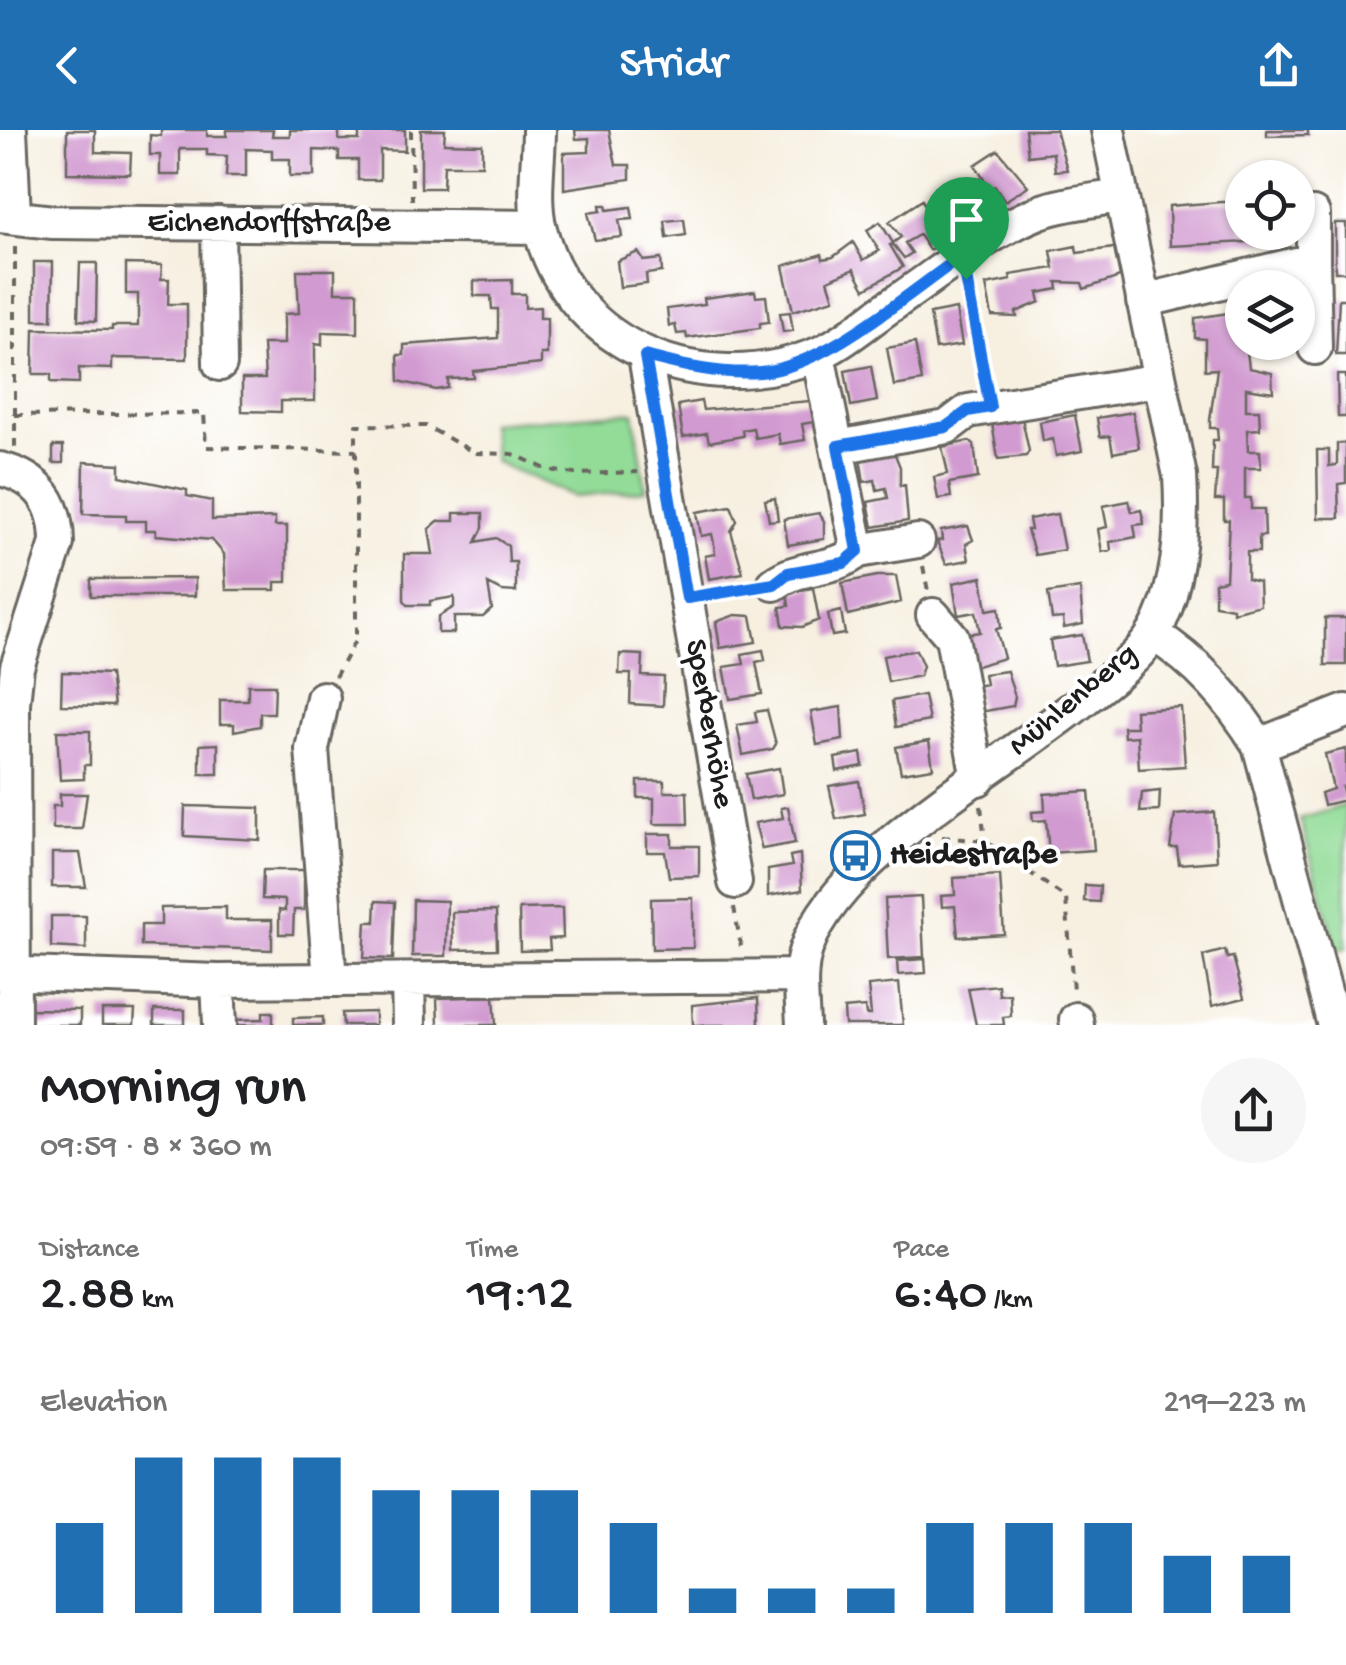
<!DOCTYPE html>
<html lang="en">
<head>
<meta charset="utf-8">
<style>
	body { margin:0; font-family:"Gochi Hand",sans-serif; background:#f6f6f6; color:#202124; height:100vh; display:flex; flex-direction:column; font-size:38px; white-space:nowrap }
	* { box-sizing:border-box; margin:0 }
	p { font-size:32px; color:#757577 }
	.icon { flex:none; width:55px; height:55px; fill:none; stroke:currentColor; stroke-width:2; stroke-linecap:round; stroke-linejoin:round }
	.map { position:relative; height:895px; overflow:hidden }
	.side { display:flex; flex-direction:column; background:#fff; flex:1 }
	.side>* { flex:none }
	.controls { position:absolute; left:1225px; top:30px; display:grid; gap:20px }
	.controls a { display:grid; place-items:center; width:90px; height:90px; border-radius:50%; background:#fff; box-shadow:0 2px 8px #0004; font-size:50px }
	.pin { position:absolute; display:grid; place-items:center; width:85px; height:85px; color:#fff; margin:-102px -42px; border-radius:50% 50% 50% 0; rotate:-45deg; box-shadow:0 0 10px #0007 }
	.pin .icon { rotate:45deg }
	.round { display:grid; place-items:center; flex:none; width:105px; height:105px; border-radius:52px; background:#f6f6f6 }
	.headline { display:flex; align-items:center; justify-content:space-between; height:170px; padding:0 40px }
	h1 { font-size:55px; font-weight:600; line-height:75px }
	.stats { display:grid; grid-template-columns:repeat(3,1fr); gap:15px; height:170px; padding:10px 40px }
	.stats div { display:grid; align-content:center }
	.stats b { font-size:50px; font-weight:600 }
	.stats small { font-size:28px; font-weight:400 }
	.stats p { font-size:28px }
	.chart { height:280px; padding:20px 40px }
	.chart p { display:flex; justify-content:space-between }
	.chart svg { width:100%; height:180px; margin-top:10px; stroke:#1f6fb2; stroke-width:6 }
	header { display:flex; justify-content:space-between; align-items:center; height:130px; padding:0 40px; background:#1f6fb2; color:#fff; font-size:45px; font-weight:600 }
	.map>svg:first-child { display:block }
	.green { fill:#92dc98; stroke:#577c5a; stroke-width:2.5 }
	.building { fill:#d19ad0 }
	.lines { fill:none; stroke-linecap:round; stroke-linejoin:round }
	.minor-casing { stroke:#696661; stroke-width:38 }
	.path { stroke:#696661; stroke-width:4; stroke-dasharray:8 8; stroke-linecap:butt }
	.minor { stroke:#fff; stroke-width:32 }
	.route-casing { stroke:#fff; stroke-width:20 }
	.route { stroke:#1a73e8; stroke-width:12 }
	.labels { text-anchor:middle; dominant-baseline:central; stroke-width:8; stroke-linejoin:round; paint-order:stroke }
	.street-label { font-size:32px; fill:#1c1c1c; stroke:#fff }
	.poi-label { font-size:32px; font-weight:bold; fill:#1c1c1c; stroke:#fff; text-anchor:start }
</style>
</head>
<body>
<header><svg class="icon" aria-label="back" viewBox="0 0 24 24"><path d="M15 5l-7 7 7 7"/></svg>Stridr<svg class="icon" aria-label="share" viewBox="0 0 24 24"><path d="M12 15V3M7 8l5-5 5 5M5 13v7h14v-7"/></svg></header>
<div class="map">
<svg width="1346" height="895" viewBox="0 0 1346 895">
	<rect width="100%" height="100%" fill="#fff"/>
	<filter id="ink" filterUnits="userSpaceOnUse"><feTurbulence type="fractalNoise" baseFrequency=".01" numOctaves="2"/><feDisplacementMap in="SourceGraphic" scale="20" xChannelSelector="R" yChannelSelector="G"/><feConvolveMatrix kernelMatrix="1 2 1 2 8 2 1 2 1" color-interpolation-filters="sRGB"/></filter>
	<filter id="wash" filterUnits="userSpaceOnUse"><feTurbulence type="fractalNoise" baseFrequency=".0048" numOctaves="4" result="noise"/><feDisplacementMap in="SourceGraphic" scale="40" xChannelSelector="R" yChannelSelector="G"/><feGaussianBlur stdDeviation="2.25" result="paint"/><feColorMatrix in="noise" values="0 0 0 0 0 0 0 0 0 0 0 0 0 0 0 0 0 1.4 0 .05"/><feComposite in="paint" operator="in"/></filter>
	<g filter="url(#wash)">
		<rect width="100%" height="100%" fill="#f7f0e1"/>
		<path class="green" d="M634 282 646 360 575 367 495 332 490 293Z
			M1346 675V819L1337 820 1300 689Z"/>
		<g id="blocks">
			<path class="building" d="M67 0H95V22L131 23 130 44 67 43Z
				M161 0H207V6H227V0H273L272 6H290V0H339V10H359V0H405V21L380 20V50H358V30H339V21L314 20V46H290V29H272V20L246 19V46H226L227 26 207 25V19H180V45H160V25H150V5L161 6Z
				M421 0H445L444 13 482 14V35H444L443 58H421Z
				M575 0H609L616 35H630V49L564 59V23L589 22V8L576 9Z
				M1025 0H1056L1067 40 1055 41 1053 23 1028 26Z
				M1267 0H1308V5L1267 6Z
				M998 20 1028 56 1005 71 995 56 990 59 975 35Z
				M980 49 990 65 978 73 972 53Z
				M942 64 965 96 929 120 919 105 905 113 912 123 904 128 893 114 890 115 903 137 865 159 854 139 828 150 834 169 793 181 783 136 822 124 823 129 833 127 853 112 863 130 879 121 867 100 880 92 893 113 901 107 889 92 922 70 925 75Z
				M1221 72H1242V102H1268V111L1170 116 1169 76Z
				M600 75H606L607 80 631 77 633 89 619 90 622 107 595 110 588 83 601 81Z
				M684 89 686 105 667 108 665 91Z
				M1335 93H1346V142H1335Z
				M1076 116 1077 123 1114 118 1120 147 1084 159 1082 153 1057 152 1058 159 1038 163 1040 172 1016 182 1017 187 992 186 986 155 1011 150 1010 145 1054 138 1051 121Z
				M638 122 644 131 661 129 662 142 646 144 647 154 620 157 617 131Z
				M34 132H53L52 190H34Z
				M80 133H97L96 191 78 190Z
				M126 134 162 135 161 149H169L168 174H187V229L112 228V239L79 238V253L51 252V244H33L34 199 112 200V196H138V164H126Z
				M297 140H335V162H358V203L322 202V215L315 214V271H281V282L242 281V249H265L263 214H284V184L299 183Z
				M512 150V164H525V178L540 177V188H547V224H541V234L473 241 474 248 448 249V258L436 260 399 251 398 225H404V215L498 208V179H492L491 166H474V151Z
				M755 161 756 167 766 166 769 192 760 193V198L687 208 686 203 677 204 675 195 669 196 667 179 705 174 704 168Z
				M1339 169H1346V225H1336Z
				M956 179 962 215 936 219 930 184Z
				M1242 181 1249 238 1272 243 1273 262 1246 258V280H1259L1260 299 1247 300 1248 321H1260L1261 338H1245V368H1251V379H1264L1265 406H1259V422H1247V449L1259 452 1260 475 1233 482V478L1215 475V452L1226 450 1229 390H1224V370H1215L1217 341H1212L1213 310H1218L1217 298H1210V290L1217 239 1205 240V209L1195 208V188Z
				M790 182 793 201 783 202 780 183Z
				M915 213 922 251 894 256 887 218Z
				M871 236 877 271 851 276 845 241Z
				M1337 245H1346V287H1338Z
				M701 271 703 280 810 271 814 292 802 294 805 310 780 314 778 304 755 308 753 298 742 300 743 306 709 312 707 303 683 307 678 275Z
				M1133 282 1139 318 1113 323 1110 306 1100 307 1097 288Z
				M1075 285 1082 321 1056 326 1053 309 1043 311 1040 292Z
				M1022 288 1029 321 1026 326 998 329 992 293Z
				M969 311 974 314 978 348 949 353 951 367 938 369 934 347 947 344V339L942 317Z
				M1346 313V353L1338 354 1339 388H1318L1317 320H1329V336L1337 335V314Z
				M53 316H63V333H53Z
				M894 322 900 337V356L905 355 908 391 873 397 868 372 888 368 886 358 877 360 875 350 864 352 860 328Z
				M84 332 120 334V346L187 360V366L212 371V390L275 388V396H287V452H275V460H226L224 424 212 410 156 405V400H146V391H126V385L83 384Z
				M775 368 778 390 769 391 765 370Z
				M1129 371 1132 382 1141 380 1144 394 1134 395 1136 407 1110 412 1111 420 1102 422 1098 399 1107 397 1103 376Z
				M731 376 737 391 731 401 743 443 709 449 705 426 715 424 714 414 712 404 701 406 697 382Z
				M454 383H483V398L476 412 496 408 508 416 509 432H516V462L502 461 488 454 492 479 483 487H454V503H438V487L454 477V467L430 471V475H408L404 470V424H433L429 399 438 391H454Z
				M819 383 824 391V409L788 415 784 389Z
				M1057 384 1064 420 1035 425 1027 400H1031L1029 389Z
				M968 396 973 410 966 414 969 430 946 434 937 411 942 410 941 401Z
				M877 446H896L901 472 848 485 842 453Z
				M982 447 987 480 999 478 1001 498 996 499 1004 528 973 537 967 504 980 502 976 482 958 485 953 453Z
				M195 448V466H91V449Z
				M813 458 819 490 802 497 783 496 780 477 789 476 787 462Z
				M1080 458 1083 494 1064 498 1063 488 1052 489 1048 463Z
				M841 481 845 504 832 506 828 484Z
				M735 485 751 486 756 512 720 518 716 492Z
				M1325 488H1346V535H1325Z
				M1082 505 1087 531 1054 536 1050 510Z
				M763 520 765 530 756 532 762 564 730 569 724 537 744 534 742 524Z
				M916 520 923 536 920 546 888 552 883 526Z
				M620 524 643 525 642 546 664 547 663 576 630 574 631 544H619Z
				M1007 541 1015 567 1013 576 980 582 976 556 986 554 984 544Z
				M62 542 110 544 114 576 61 575Z
				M248 555H275L274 583H260V596L234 601V594H220V570H248Z
				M924 565 929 591 896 597 892 571Z
				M841 577 843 610 817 615 811 582Z
				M1181 577 1185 636 1139 639 1137 606 1124 607 1123 597H1136L1135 580Z
				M767 580 776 614 773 619 743 625 737 595 757 592 755 582Z
				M57 601H90V635H84V649L60 650Z
				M929 611 933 638 901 643 896 617Z
				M218 614V644H200V615Z
				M1346 619V656L1342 657 1345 670 1324 675 1321 663 1333 659 1325 624Z
				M861 623 863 636 837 641 835 628Z
				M779 638 783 664 751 670 746 644Z
				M638 651H664V662H687L688 694H654V668H638Z
				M859 651 865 684 836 689 829 656Z
				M1089 661 1094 720 1049 723 1046 690 1033 691 1032 682 1045 681 1044 664Z
				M1160 661 1159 681 1140 682 1142 663Z
				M60 664H87L82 699H53V676H60Z
				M185 676 260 678V710L184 706Z
				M788 677 795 713 762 719 755 693 783 688 781 678Z
				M1214 682 1217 731 1179 734 1177 718H1170L1175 685Z
				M647 704H672V716H699V746L669 747 665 722H647Z
				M52 723H80L86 757H52Z
				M800 724 802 760 768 766V740L792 736 790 726Z
				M263 740H304V780H294L293 804H279V780L285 781V770L262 769Z
				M1000 745 1004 804 958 807 955 776 942 777 941 766 955 765 954 748Z
				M1085 755 1100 756 1099 772 1084 771Z
				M921 767 924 827 888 829 885 769Z
				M693 768V818L652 819 651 769Z
				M413 770 447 771 446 826H412Z
				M376 771 395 772 393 829 364 828 366 792H375Z
				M226 777V790H272V820L141 816V795H161V778Z
				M562 778 563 808 549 809 550 820 520 821 519 779Z
				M496 781 497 819 453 820 452 782Z
				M51 786H86V819L51 817Z
				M1225 820 1227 828 1233 827 1244 868 1212 876 1203 826Z
				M925 829 926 843 898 845 897 831Z
				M899 853 903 895H845L844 879 865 877 866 885H871L868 856Z
				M998 855 999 865 1010 864 1011 886 1003 887 1004 895H976L968 858Z
				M494 866 496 895H438L437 868Z
				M758 868 759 895H693L692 875Z
				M29 879 80 880V895H28Z
				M102 880H135L134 895H102Z
				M154 880H185V895H154Z
				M263 882H273V895H233V890L263 889Z
				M375 882V895H343L342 883Z
				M323 887V895H293V888Z"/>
		</g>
	</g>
	<g filter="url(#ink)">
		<use href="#blocks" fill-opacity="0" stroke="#696661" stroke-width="2.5"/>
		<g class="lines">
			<defs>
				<path id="minor" d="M10 0 14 85
					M539 0C539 30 532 70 540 99 572 221 703 268 813 226 842 215 870 189 896 172 940 142 987 103 1037 83 1062 73 1093 71 1119 66
					M0 86 53 92 539 97
					M218 93 220 234
					M1313 130 1315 218
					M1143 171 1313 130V84
					M818 225 858 421 918 411
					M645 226 735 752
					M838 317 947 297 968 281 1160 250
					M0 339C39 348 57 373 57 413L17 537 13 573 14 895
					M774 454C800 434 833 442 858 421
					M933 485 952 507 978 649
					M1153 504C1199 533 1230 569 1259 615L1334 895
					M323 568 312 619 330 850
					M1259 615 1346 581
					M0 843 218 851 801 846
					M408 850 409 895
					M218 851 220 895
					M1076 889 1077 895
					M803 895C802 870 798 843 806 819 837 726 1005 634 1082 571 1106 552 1138 529 1154 503 1180 457 1183 396 1180 346L1108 0"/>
			</defs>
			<use href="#minor" class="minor-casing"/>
			<path class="path" d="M411 0 412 70
				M967 154 985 253
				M15 285 204 283 206 317 356 321
				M15 317V117
				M923 436 928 461
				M715 464 750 458
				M335 547 356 509V295L426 296 475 323 513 324 548 340 575 344 638 342
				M981 676 985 711
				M942 707 985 711 1066 768 1073 860
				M734 777 742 822"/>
			<use href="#minor" class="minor"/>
		</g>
	</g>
	<g class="lines" filter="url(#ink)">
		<defs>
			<path id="route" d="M962 126 990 277 968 281 946 297 838 316 858 421 844 433 788 443 774 454 687 468 645 226C683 236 720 245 760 242 825 237 908 163 962 126Z"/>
		</defs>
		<use href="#route" class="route-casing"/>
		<use href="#route" class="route"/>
	</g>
	<defs>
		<symbol id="bus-ring" viewBox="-11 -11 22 22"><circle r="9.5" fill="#fff" stroke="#1f6fb2" stroke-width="1.5"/><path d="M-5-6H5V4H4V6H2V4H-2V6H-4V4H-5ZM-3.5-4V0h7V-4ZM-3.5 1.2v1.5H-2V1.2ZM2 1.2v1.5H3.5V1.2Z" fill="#1f6fb2"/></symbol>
	</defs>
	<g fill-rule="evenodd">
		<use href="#bus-ring" x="828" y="698" width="55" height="55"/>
	</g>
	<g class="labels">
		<g class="street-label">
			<text x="269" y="94">Eichendorffstraße</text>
			<text transform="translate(1074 571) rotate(-40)">Mühlenberg</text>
			<text transform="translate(708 594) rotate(80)">Sperberhöhe</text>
		</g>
		<g class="poi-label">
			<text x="890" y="726">Heidestraße</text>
		</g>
	</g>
</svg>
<div class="controls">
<a><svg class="icon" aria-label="locate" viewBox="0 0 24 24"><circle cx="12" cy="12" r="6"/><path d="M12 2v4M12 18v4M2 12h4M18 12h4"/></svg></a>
<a><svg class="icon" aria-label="layers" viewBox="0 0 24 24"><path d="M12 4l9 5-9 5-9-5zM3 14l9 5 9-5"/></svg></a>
</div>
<div class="pin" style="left:966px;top:149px;background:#1e9e55"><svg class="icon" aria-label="arrive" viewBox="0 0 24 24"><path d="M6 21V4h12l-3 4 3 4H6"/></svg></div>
</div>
<section class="side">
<div class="headline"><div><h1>Morning run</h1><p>09:59 · 8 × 360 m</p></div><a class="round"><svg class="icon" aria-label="share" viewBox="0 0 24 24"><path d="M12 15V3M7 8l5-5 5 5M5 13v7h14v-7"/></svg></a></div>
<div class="stats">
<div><p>Distance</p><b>2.88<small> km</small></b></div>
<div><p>Time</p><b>19:12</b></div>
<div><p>Pace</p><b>6:40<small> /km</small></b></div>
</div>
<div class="chart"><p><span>Elevation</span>219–223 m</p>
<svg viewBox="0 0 160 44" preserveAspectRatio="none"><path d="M5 44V22M15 44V6M25 44V6M35 44V6M45 44V14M55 44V14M65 44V14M75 44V22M85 44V38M95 44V38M105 44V38M115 44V22M125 44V22M135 44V22M145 44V30M155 44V30"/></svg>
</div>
</section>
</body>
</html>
